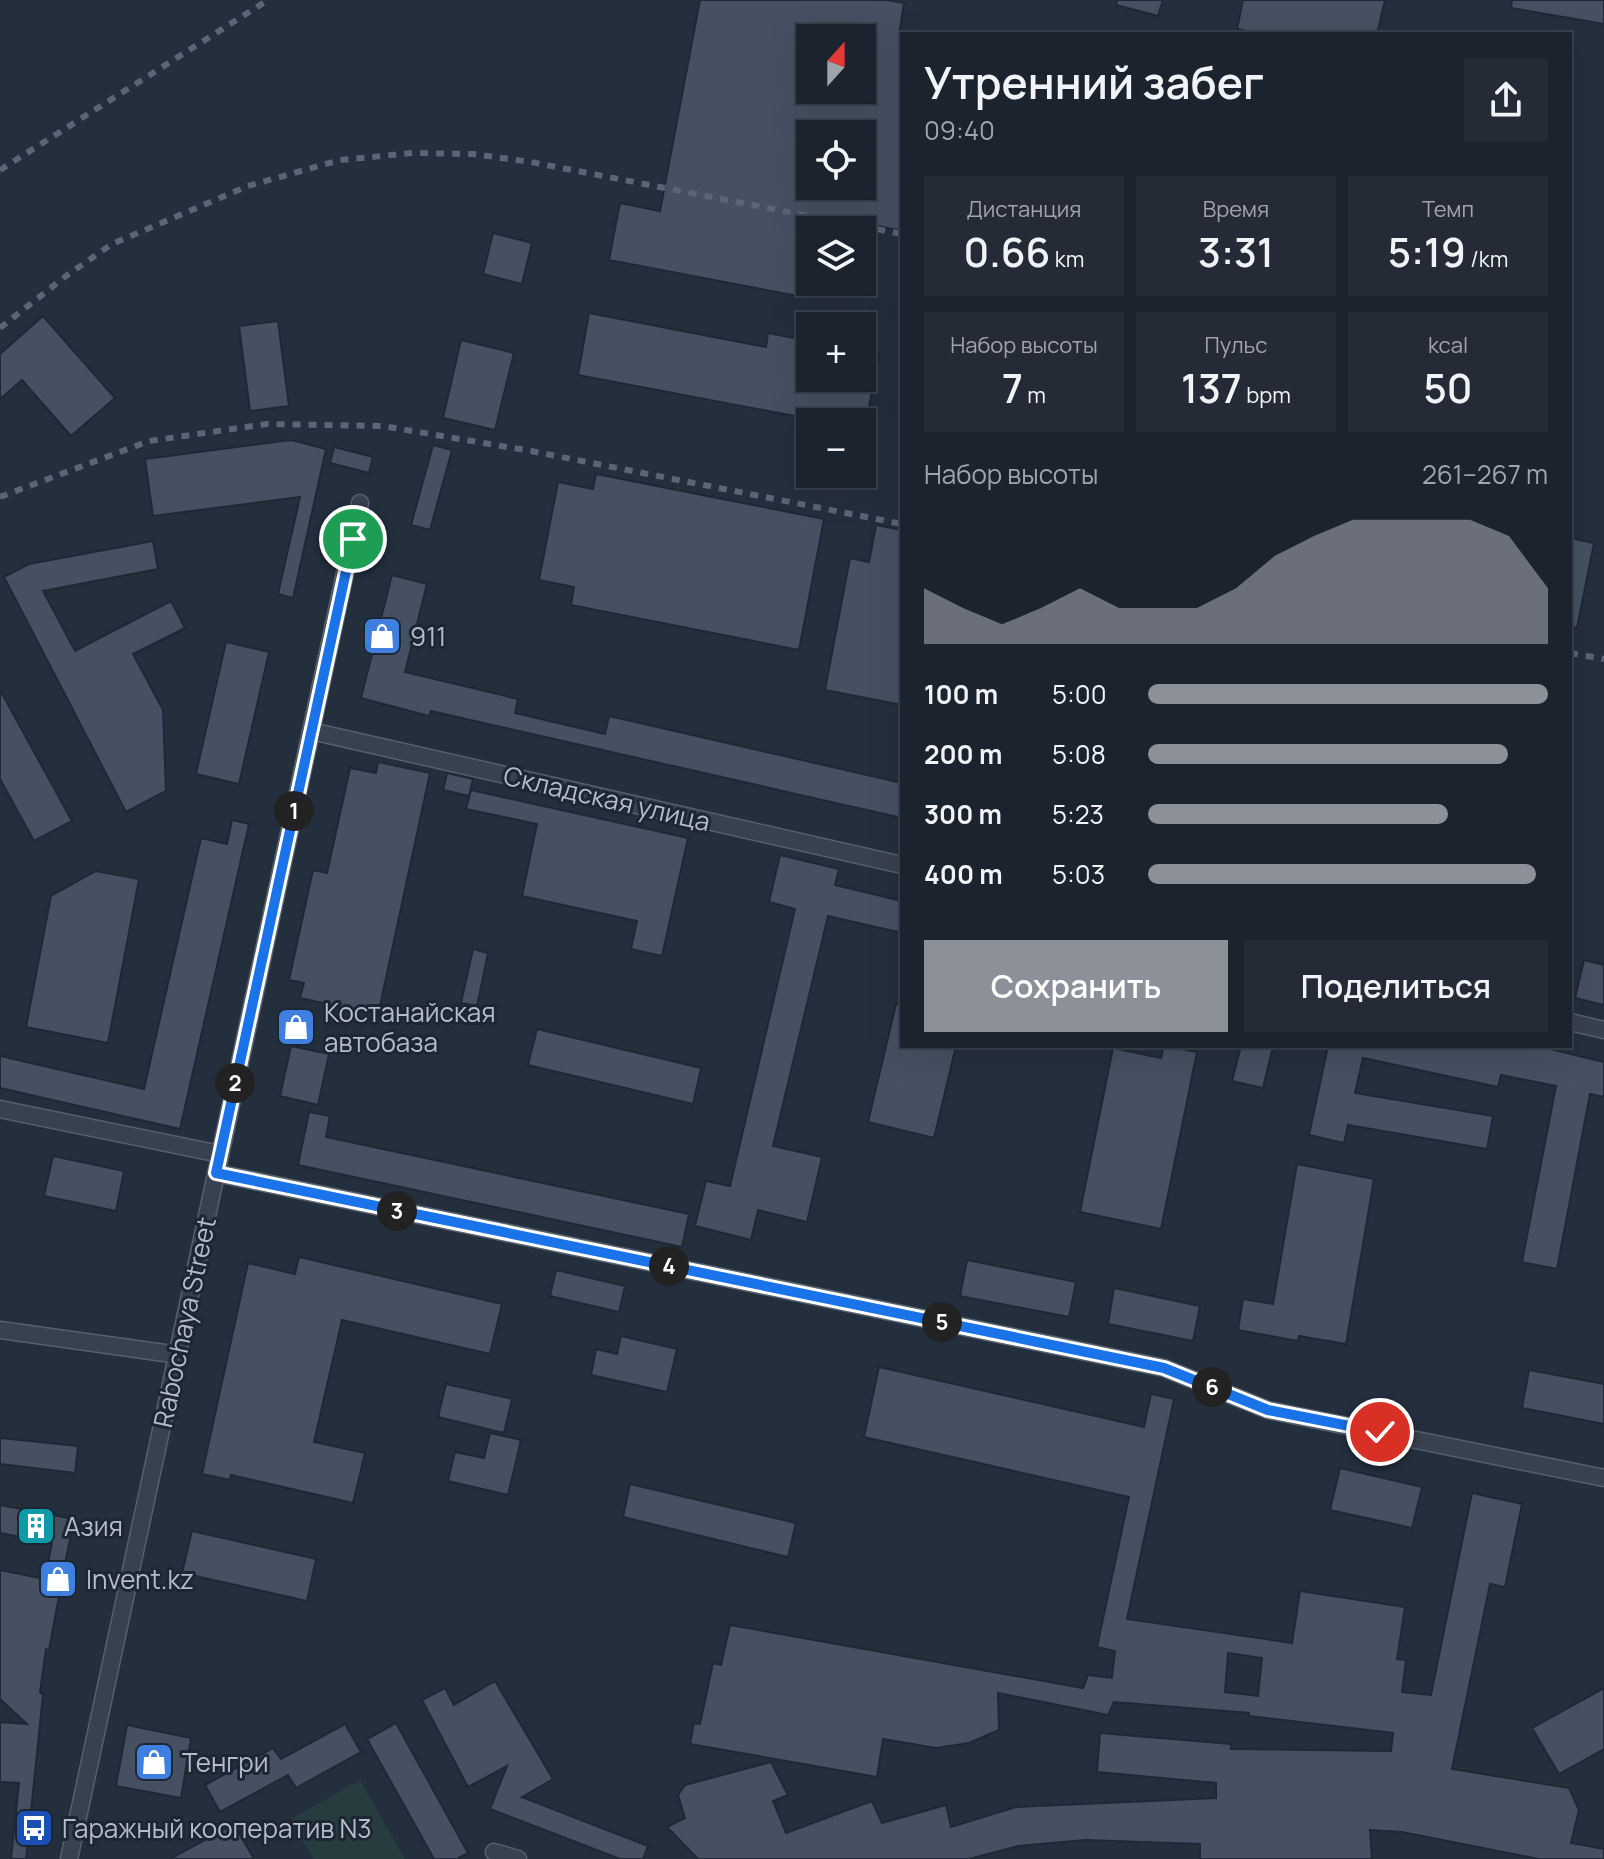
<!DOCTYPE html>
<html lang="ru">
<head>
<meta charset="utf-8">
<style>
	body { margin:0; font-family:Manrope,sans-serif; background:#242b36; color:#f1f3f6; height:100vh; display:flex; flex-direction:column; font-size:30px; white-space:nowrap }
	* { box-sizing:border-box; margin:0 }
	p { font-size:26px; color:#a0a4aa }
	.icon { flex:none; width:44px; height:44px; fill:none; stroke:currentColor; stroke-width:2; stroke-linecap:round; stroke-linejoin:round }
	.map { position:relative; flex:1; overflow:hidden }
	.drawer { position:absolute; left:900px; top:32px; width:672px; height:1016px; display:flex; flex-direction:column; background:#1b232e; border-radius:0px; box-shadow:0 8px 32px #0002,0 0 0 2px #39404a }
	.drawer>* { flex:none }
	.needle { width:52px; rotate:21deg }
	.buttons { position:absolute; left:796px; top:24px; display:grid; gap:16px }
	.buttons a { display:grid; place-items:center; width:80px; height:80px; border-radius:0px; background:#1b232e; box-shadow:0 8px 32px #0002,0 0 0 2px #39404a; font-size:40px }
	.pin { position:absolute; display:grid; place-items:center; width:68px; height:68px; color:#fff; margin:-34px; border:4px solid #fff; border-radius:50%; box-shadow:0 2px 8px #0007 }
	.km { position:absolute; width:40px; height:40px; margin:-20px; border-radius:50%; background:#222; color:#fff; font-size:22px; line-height:40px; text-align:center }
	.round { display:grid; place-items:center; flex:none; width:84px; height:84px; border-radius:0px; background:#242b36 }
	.overview { display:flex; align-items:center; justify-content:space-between; height:136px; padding:0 24px }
	h1 { font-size:44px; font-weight:600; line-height:60px }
	.figures { display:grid; grid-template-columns:repeat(3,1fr); gap:12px; height:136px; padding:8px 24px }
	.figures div { display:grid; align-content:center; border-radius:0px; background:#242b36; text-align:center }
	.figures b { font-size:40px; font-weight:600 }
	.figures small { font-size:22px; font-weight:400 }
	.figures p { font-size:22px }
	.chart { height:224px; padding:16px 24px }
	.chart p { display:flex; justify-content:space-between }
	.chart svg { width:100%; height:144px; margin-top:8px; fill:#8c9099; opacity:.7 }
	.action { display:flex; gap:16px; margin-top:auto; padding:16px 24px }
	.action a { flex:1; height:92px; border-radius:0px; background:#8c9099; color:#fff; font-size:32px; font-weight:600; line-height:92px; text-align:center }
	.action a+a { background:#242b36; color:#f1f3f6 }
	ul { padding:0 24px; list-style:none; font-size:26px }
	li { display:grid; grid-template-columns:128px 96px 1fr; align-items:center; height:60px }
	li i { height:20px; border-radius:10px; background:#8c9099 }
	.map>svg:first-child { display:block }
	.green { fill:#263c3f }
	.building { fill:#455162; stroke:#1f2835; stroke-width:2; fill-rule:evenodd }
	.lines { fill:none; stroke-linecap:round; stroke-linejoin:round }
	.minor-casing { stroke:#565f6c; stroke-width:19 }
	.minor { stroke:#38414e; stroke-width:16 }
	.rail { stroke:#5a6575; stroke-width:6; stroke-dasharray:8 8; stroke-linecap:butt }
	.route-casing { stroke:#fff; stroke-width:16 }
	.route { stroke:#1a73e8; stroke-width:10 }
	.labels { text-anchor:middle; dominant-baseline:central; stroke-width:6; stroke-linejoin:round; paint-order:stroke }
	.poi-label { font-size:26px; fill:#b4bcc9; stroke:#1d2633; text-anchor:start }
	.street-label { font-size:26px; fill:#b4bcc9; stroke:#1d2633 }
</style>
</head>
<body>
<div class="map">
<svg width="1604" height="1859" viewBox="0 0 1604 1859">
	<rect width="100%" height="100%" fill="#242f3e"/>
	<path class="green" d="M360 1780 405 1859H313L291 1819Z"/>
	<path class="building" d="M700 0H887L904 3 899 35H902V231L863 223 862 230H837L810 225 808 298 609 260 620 203 660 211ZM810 38H862V90H810ZM810 134H862V186H810Z
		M1117 0H1163L1158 16 1116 5Z
		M1243 0H1385L1377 34H1260L1237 29Z
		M1512 0H1604V24L1511 8Z
		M493 233 532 243 522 284 483 274Z
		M589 313 766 347 768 333 810 341V378H862V351L879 354 866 422H826L578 375Z
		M43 316 115 398 71 436 22 380 0 399V354Z
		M278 321 289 406 250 411 239 326Z
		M461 340 514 353 495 430 443 418Z
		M291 440 326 449 293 598 278 594 300 497 153 516 145 459Z
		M433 445 452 450 430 530 411 525Z
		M334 447 373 457 369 473 330 463Z
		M596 474 824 519 799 650 571 605 574 587 539 580 558 482 593 489Z
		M876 525 902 530V705L825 690 850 558 869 562Z
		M1570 538 1594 543 1577 628 1570 627Z
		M153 541 158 569 43 591 75 651 171 601 185 628 133 654 163 710 166 791 126 812 4 577 29 564Z
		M392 575 427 584 405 672 518 699 515 713 605 734 609 716 902 783V818L431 711 429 716 361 698Z
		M226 642 269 652 239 784 196 774Z
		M0 690 72 821 34 841 0 779Z
		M378 762 430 773 378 1015 300 998 304 983 289 980 313 870 327 873 350 768 376 773Z
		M447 773 473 779 469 796 443 790Z
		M471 790 688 838 662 956 631 949 637 921 522 896 537 824 466 809Z
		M232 820 249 824 180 1129 0 1088V1056L144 1089 201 838 227 844Z
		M780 855 839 869 835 885 902 901V933L828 916 773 1146 822 1157 807 1222 758 1210 751 1240 695 1226 706 1181 730 1186 795 909 769 902Z
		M96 871 139 879 108 1043 26 1027 51 896Z
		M473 949 488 953 477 1006 461 1003Z
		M1584 960 1604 965V1005L1575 998Z
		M896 1004 902 1005V1046H956L934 1138 868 1122Z
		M537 1029 701 1068 693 1104 528 1065Z
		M291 1046 329 1054 318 1105 280 1096Z
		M1164 1046 1197 1052 1161 1229 1080 1212 1113 1048 1161 1058Z
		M1241 1046H1273L1263 1088 1232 1081Z
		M1328 1046H1538L1604 1062V1097L1590 1094 1557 1269 1522 1262 1556 1086 1501 1075 1498 1087 1363 1058 1355 1093 1493 1116 1487 1149 1348 1125 1344 1143 1309 1135Z
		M309 1112 330 1116 326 1137 689 1214 682 1247 298 1165Z
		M53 1156 124 1171 116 1211 44 1196Z
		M1297 1164 1374 1179 1346 1344 1299 1336 1298 1341 1238 1330 1243 1299 1273 1304Z
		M299 1257 502 1304 490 1354 342 1320 314 1442 365 1453 353 1503 231 1475 230 1480 202 1474 248 1263 295 1274Z
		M967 1260 1076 1282 1069 1317 960 1296Z
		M556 1270 625 1286 619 1312 550 1296Z
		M1114 1288 1200 1306 1193 1341 1108 1324Z
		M621 1336 677 1349 667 1392 591 1375 596 1349 617 1354Z
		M879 1367 1144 1427 1151 1394 1174 1399 1127 1619 1292 1643 1300 1591 1405 1607 1397 1659 1406 1660 1402 1692 1431 1695 1472 1493 1522 1504 1505 1587 1490 1584 1452 1769 1569 1788 1579 1810 1571 1843 1604 1849V1859H1539L1402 1832 1370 1830 1372 1859H1200V1844L1085 1840 1018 1846 969 1859H698L667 1827 685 1818 678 1795 685 1785 771 1762 788 1795 773 1801 786 1833 872 1801 882 1823 946 1805 951 1827 1016 1807 1216 1798V1783L1097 1772 1100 1733 1231 1744V1749L1391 1751 1393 1733 1249 1716V1713L1114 1702 1108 1715 998 1693 999 1730 969 1743 936 1748 883 1739 877 1777 690 1744 694 1723 700 1724 713 1663 721 1665 730 1625 1083 1688 1088 1675 1112 1678 1115 1651 1097 1647 1129 1497 864 1437ZM1228 1653 1262 1658 1258 1696 1225 1692Z
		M1529 1370 1604 1384V1424L1522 1408Z
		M446 1384 512 1399 504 1433 438 1417Z
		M490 1433 521 1440 508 1495 448 1481 455 1452 484 1458Z
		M0 1438 78 1446 75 1473 0 1464Z
		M1340 1468 1422 1487 1412 1528 1330 1510Z
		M630 1484 796 1523 788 1557 623 1517Z
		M0 1505 74 1519 65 1564 73 1566 67 1597 59 1596 49 1650 46 1649 40 1692 43 1695 26 1859H11L19 1783 0 1782V1722L27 1724 0 1699V1570L45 1579 52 1543 0 1533Z
		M192 1531 316 1559 307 1601 182 1573Z
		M495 1681 553 1779 522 1797 648 1846 643 1859H620L490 1809 507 1766 468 1787 422 1700 445 1688 454 1705Z
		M1604 1688V1749L1559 1774 1532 1728Z
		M396 1723 468 1853 457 1859H434L367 1739Z
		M345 1724 361 1752 296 1788 288 1775 220 1812 205 1785 273 1748 281 1759Z
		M127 1725 191 1738 181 1798 116 1786Z
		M234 1824 254 1859H170Z"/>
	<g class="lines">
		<defs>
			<path id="minor" d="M311 731 902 865
				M1570 1022 1604 1030
				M0 1109 220 1154
				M216 1173 1164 1368 1268 1410 1604 1478
				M0 1330 179 1355
				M494 1852 518 1859
				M69 1859 360 503"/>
		</defs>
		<use href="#minor" class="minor-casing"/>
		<use href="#minor" class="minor"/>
		<path class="rail" d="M0 170 268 0
			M0 328 66 276 112 244 248 186 340 160 413 153 473 154 531 162 902 234
			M0 497 149 441 267 424 383 426 531 451 902 524
			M1570 653 1604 659"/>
	</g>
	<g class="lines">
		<defs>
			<path id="route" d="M353 539 216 1173 1164 1368 1268 1410 1380 1432"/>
		</defs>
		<use href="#route" class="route-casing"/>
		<use href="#route" class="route"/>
	</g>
	<defs>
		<symbol id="shop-square" viewBox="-11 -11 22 22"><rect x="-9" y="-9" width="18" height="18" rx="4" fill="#3f7fe0" stroke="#1d2633"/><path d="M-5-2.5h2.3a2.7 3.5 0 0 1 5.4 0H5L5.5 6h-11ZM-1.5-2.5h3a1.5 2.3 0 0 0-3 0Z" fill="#fff"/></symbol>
		<symbol id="building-square" viewBox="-11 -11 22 22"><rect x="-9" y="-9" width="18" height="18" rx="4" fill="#0f9aa8" stroke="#1d2633"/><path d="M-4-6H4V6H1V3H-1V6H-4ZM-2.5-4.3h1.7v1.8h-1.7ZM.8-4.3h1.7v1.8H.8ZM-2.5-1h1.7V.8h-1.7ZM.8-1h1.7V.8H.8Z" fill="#fff"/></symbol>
		<symbol id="bus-square" viewBox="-11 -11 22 22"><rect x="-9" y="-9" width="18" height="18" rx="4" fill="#1a4fb4" stroke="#1d2633"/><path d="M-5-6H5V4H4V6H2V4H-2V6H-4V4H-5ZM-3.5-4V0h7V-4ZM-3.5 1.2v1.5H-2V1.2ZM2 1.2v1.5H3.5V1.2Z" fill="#fff"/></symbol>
	</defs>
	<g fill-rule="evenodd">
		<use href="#shop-square" x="360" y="614" width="44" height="44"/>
		<use href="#shop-square" x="274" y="1005" width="44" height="44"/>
		<use href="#building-square" x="14" y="1504" width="44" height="44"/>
		<use href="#shop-square" x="36" y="1557" width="44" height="44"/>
		<use href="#shop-square" x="132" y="1740" width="44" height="44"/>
		<use href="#bus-square" x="12" y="1806" width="44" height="44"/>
	</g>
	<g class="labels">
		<g class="poi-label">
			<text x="410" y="636">911</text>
			<text x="324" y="1012">Костанайская<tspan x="324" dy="30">автобаза</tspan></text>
			<text x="64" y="1526">Азия</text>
			<text x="86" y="1579">Invent.kz</text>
			<text x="182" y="1762">Тенгри</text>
			<text x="62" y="1828">Гаражный кооператив N3</text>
		</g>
		<g class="street-label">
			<text transform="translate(607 798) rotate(13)">Складская улица</text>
			<text transform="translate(184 1322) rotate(-78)">Rabochaya Street</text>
		</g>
	</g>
</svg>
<div class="buttons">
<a><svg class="needle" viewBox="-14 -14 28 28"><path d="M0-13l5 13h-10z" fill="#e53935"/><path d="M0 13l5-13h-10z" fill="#a0a4aa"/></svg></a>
<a><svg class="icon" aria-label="locate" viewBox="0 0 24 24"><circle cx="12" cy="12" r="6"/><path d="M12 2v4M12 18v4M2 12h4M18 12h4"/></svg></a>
<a><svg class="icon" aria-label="layers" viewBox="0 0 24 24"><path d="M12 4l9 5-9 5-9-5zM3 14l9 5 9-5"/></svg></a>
<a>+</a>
<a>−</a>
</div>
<div class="pin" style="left:353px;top:539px;background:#1e9e55"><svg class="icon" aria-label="arrive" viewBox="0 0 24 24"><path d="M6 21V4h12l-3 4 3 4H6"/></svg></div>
<div class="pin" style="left:1380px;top:1432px;background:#d93025"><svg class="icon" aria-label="check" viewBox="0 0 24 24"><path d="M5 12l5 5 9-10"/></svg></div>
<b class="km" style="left:294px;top:811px">1</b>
<b class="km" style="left:235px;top:1083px">2</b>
<b class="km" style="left:397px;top:1211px">3</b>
<b class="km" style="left:669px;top:1266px">4</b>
<b class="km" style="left:942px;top:1322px">5</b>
<b class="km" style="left:1212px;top:1387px">6</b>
<section class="drawer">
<div class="overview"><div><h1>Утренний забег</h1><p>09:40</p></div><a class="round"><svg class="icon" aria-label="share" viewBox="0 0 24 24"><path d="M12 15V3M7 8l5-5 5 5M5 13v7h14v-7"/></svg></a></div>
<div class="figures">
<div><p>Дистанция</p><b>0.66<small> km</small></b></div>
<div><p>Время</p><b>3:31</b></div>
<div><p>Темп</p><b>5:19<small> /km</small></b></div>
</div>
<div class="figures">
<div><p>Набор высоты</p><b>7<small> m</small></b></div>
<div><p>Пульс</p><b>137<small> bpm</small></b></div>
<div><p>kcal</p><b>50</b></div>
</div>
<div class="chart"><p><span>Набор высоты</span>261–267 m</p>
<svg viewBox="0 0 160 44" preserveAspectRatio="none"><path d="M0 44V27L10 33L20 38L30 33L40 27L50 33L60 33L70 33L80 27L90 17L100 11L110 6L120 6L130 6L140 6L150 11L160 27V44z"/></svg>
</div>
<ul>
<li><b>100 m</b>5:00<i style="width:100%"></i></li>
<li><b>200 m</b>5:08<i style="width:90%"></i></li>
<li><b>300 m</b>5:23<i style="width:75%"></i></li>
<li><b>400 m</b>5:03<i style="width:97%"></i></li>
</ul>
<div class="action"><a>Сохранить</a><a>Поделиться</a></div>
</section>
</div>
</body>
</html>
